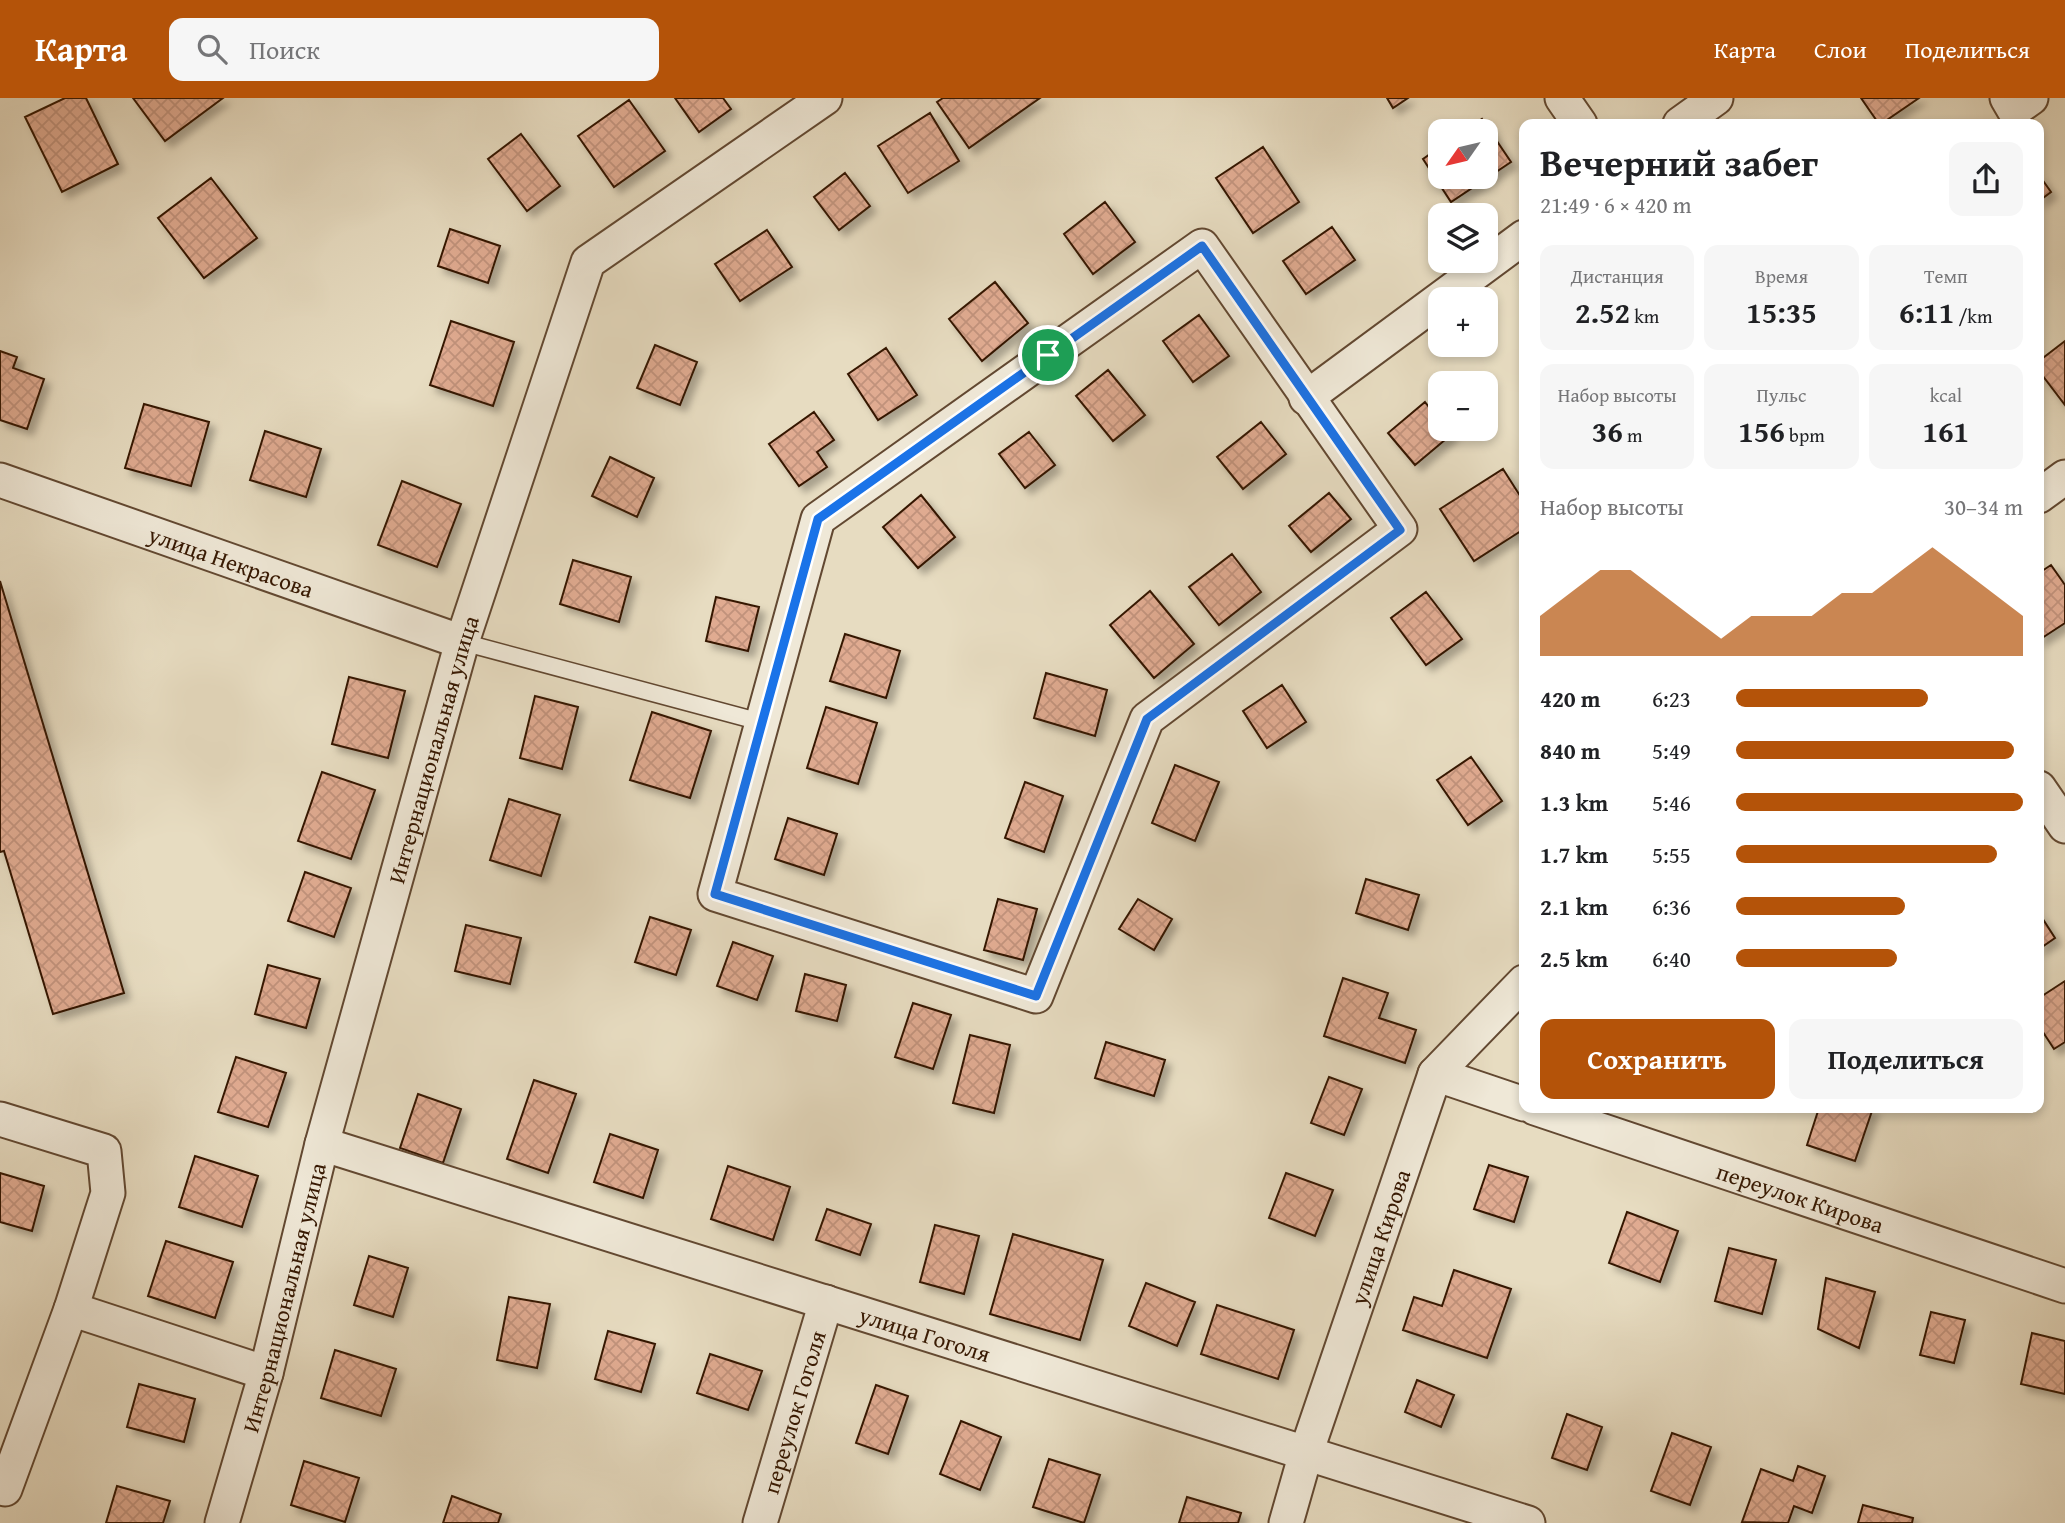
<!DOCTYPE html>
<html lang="ru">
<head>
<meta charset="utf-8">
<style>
	body { margin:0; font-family:"Gentium Book Plus",serif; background:#f6f6f6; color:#202124; height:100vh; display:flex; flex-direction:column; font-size:26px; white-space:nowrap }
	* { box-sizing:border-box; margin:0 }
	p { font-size:23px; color:#757577 }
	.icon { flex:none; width:38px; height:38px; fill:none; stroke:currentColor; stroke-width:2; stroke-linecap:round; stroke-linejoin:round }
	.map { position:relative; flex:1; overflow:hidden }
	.side { position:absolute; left:1519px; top:21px; width:525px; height:994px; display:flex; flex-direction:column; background:#fff; border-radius:14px; box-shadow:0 4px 10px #0003 }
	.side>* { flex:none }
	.needle { width:46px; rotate:236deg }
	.tools { position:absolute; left:1428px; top:21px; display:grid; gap:14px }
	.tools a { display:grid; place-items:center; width:70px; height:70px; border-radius:14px; background:#fff; box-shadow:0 4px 10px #0003; font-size:35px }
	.pin { position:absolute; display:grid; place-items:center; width:60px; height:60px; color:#fff; margin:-30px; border:4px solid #fff; border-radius:50%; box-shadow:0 2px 7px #0007 }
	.round { display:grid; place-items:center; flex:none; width:74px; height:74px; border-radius:14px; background:#f6f6f6 }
	.head { display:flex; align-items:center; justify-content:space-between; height:119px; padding:0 21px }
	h1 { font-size:38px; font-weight:700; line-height:52px }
	.figures { display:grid; grid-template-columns:repeat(3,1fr); gap:10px; height:119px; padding:7px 21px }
	.figures div { display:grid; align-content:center; border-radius:14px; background:#f6f6f6; text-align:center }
	.figures b { font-size:30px; font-weight:700 }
	.figures small { font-size:19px; font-weight:400 }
	.figures p { font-size:19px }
	.chart { height:196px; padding:14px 21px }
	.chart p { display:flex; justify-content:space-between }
	.chart svg { width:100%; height:126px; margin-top:7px; fill:#b45309; opacity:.7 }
	.button { display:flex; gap:14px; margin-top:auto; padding:14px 21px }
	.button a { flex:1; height:80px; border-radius:14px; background:#b45309; color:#fff; font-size:28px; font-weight:700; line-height:80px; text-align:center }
	.button a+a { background:#f6f6f6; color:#202124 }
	ul { padding:0 21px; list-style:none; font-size:23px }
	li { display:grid; grid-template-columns:112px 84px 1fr; align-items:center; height:52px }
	li i { height:18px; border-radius:9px; background:#b45309 }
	header { display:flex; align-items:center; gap:42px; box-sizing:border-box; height:98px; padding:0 35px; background:#b45309; color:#fff }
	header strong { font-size:33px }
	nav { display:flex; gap:38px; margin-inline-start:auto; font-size:24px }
	.search { width:490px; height:63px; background:#f6f6f6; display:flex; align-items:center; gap:18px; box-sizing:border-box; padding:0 24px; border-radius:14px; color:#757577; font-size:26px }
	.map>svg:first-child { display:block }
	.building { fill:url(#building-cross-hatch); stroke:#351701; stroke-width:2; filter:url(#shadow) }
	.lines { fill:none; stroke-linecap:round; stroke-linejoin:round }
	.service-casing { stroke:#624831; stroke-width:19 }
	.minor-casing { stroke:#624831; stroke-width:37 }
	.service { stroke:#efe8d7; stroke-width:16 }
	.minor { stroke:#efe8d7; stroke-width:33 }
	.route-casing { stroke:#fff; stroke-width:14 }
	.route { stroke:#1a73e8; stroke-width:9 }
	.labels { text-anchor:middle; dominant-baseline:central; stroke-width:5; stroke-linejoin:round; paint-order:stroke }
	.street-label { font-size:23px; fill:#351701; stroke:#efe8d7 }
</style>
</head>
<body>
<header>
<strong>Карта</strong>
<div class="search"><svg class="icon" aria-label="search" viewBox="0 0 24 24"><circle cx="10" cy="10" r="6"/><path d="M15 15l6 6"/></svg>Поиск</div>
<nav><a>Карта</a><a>Слои</a><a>Поделиться</a></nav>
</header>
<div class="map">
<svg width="2065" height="1425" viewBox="0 0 2065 1425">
	<defs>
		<pattern id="building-cross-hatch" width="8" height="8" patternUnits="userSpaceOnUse" patternTransform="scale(1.75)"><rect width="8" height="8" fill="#e0ab91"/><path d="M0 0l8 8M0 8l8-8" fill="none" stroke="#c1927b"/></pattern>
		<filter id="shadow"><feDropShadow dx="6" dy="6" stdDeviation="3.5" flood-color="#0004"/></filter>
	</defs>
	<rect width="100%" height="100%" fill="#e7dcc1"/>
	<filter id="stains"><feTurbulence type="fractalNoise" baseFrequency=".00286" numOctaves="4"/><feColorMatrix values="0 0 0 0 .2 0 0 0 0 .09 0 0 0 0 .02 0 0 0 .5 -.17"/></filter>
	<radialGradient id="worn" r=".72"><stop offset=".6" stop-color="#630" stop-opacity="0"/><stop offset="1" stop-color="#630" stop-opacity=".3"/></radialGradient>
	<path class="building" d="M65 0H86L118 66 62 94 25 19Z
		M133 0H223L165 43Z
		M675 0H723L731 11 699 34Z
		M943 0H1040L969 50 937 4Z
		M1387 0H1408L1393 10Z
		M1861 0H1919L1881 26H1879Z
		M629 2 665 53 614 89 578 38Z
		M930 15 959 63 908 95 878 48Z
		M1482 21 1511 64 1451 104 1423 61 1440 49V79H1486V33H1464Z
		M521 36 560 88 527 113 488 61Z
		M1263 49 1299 104 1253 135 1216 80Z
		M845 75 870 108 839 132 814 99Z
		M2039 77 2051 94 2039 103Z
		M211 80 257 140 204 180 158 120Z
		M1105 104 1135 144 1093 176 1064 136Z
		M1332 129 1355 162 1306 196 1283 163Z
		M450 131 500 148 488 185 438 168Z
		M767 132 792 169 740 203 715 166Z
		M995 184 1028 225 982 263 949 221Z
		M1199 217 1229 258 1193 284 1163 243Z
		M451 223 514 244 493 308 430 287Z
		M2065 243V307L2039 273V263Z
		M655 247 697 264 680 307 637 290Z
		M886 250 917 297 878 322 848 276Z
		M0 253 17 259 13 270 44 281 27 331 0 322Z
		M1108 272 1145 317 1113 343 1076 298Z
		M1425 304 1440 323V331H1447L1452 336 1415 367 1388 335Z
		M144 306 209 324 191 388 125 370Z
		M814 314 834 342 817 354 827 369 799 388 769 346Z
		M1261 324 1286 356 1243 391 1217 359Z
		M265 333 321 351 306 399 250 382Z
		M1029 334 1055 367 1025 390 999 356Z
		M610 359 654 380 637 419 592 398Z
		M1503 371 1524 404V431L1474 463 1440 411Z
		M402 383 461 406 437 469 378 447Z
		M1329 395 1351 421 1311 454 1289 428Z
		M921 397 955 439 918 470 883 429Z
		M1232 456 1261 494 1219 527 1189 489Z
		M573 462 631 479 619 524 560 506Z
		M2051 467 2065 487V525L2039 542V475Z
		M0 483 124 895 53 916 4 753 0 754Z
		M1150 493 1194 546 1154 580 1110 527Z
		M1426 494 1462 541 1426 567 1391 520Z
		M716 499 759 509 748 553 706 543Z
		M845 536 900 553 886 600 830 583Z
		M1046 575 1107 592 1095 638 1034 620Z
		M349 579 405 593 388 660 332 646Z
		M1282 587 1306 624 1267 650 1243 613Z
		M535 598 578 609 562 671 520 660Z
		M826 609 877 625 858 686 807 670Z
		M652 614 711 633 690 700 630 682Z
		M1471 659 1502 703 1468 727 1437 682Z
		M1175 667 1219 684 1195 743 1152 725Z
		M322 674 375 692 351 761 298 743Z
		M1025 684 1063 698 1044 754 1005 740Z
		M509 701 560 717 541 778 490 762Z
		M788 720 837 736 824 777 775 761Z
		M305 774 351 790 334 839 288 823Z
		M1366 781 1419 797 1408 832 1356 815Z
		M998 801 1037 811 1023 862 984 852Z
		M1138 801 1172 821 1154 852 1119 831Z
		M2039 815 2055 840 2039 851Z
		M650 819 691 832 676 877 635 864Z
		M466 827 521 840 510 886 455 873Z
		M733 844 773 858 757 902 717 888Z
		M268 867 320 881 306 930 255 916Z
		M805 876 846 887 837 923 796 913Z
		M1343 880 1388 895 1379 920 1416 932 1405 965 1324 938Z
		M2065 883V944L2054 951 2039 928V900Z
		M913 905 951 917 933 971 895 959Z
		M970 937 1010 947 994 1015 953 1005Z
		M1106 944 1165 962 1154 998 1095 980Z
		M236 959 286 975 268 1029 218 1014Z
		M1329 979 1362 991 1344 1037 1311 1025Z
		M534 982 576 996 548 1075 507 1061Z
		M418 996 461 1011 443 1065 400 1050Z
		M1819 1010H1873L1855 1063 1807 1047Z
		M610 1036 658 1052 643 1100 594 1084Z
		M195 1058 258 1078 242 1129 179 1109Z
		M1489 1067 1528 1079 1514 1124 1474 1111Z
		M728 1068 790 1089 773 1142 711 1121Z
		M0 1075 44 1088 32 1133 0 1124Z
		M1286 1075 1333 1092 1315 1138 1269 1120Z
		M827 1111 871 1126 860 1157 816 1142Z
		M1627 1114 1678 1133 1660 1184 1609 1165Z
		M935 1127 979 1138 964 1196 920 1184Z
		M1013 1136 1103 1162 1080 1242 990 1216Z
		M166 1143 233 1164 215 1220 148 1198Z
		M1729 1150 1776 1162 1762 1216 1715 1203Z
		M369 1158 408 1170 393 1219 354 1207Z
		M1454 1172 1511 1191 1487 1260 1403 1232 1414 1199 1442 1208Z
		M1826 1180 1875 1194 1859 1250 1818 1231Z
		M1146 1185 1195 1204 1177 1248 1129 1228Z
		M509 1199 550 1206 537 1270 497 1262Z
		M1217 1207 1294 1232 1278 1281 1201 1256Z
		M1931 1214 1965 1222 1954 1265 1920 1257Z
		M608 1233 655 1246 641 1294 595 1281Z
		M2032 1235 2065 1243V1296L2021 1286Z
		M335 1252 396 1271 381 1318 321 1300Z
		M710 1256 762 1273 748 1312 697 1295Z
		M1417 1282 1454 1297 1441 1329 1405 1314Z
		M139 1286 195 1301 184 1344 127 1329Z
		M876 1287 908 1298 888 1356 856 1345Z
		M1567 1316 1602 1329 1587 1372 1552 1360Z
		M961 1323 1001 1339 980 1392 940 1376Z
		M1672 1335 1711 1349 1690 1407 1651 1393Z
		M1049 1361 1100 1377 1084 1425 1033 1409Z
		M304 1363 359 1380 345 1424 291 1407Z
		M1798 1368 1825 1378 1812 1415 1794 1408 1788 1425 1742 1424 1761 1371 1793 1383Z
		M117 1388 170 1403 163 1425H106Z
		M452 1398 501 1416 498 1425H443Z
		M1187 1399 1241 1415 1238 1425H1179Z
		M1863 1407 1913 1420 1912 1425H1858Z"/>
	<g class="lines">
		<defs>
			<path id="service" d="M462 544 761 624"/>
			<g id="minor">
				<path d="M1562 0 1580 26"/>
				<path d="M2007 0 2014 12 2031 0"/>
				<path d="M1680 26 1716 0"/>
				<path d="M1202 148 1400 431 1147 621 1036 898 715 796 818 421Z"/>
				<path d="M1306 300 1524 139"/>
				<path id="s1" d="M0 382 462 544"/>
				<path d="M2039 398 2065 379"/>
				<path d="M2039 690 2065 728"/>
				<path d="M1435 976 1524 1006"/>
				<path id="s2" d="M1535 1010 2065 1188"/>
				<path d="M0 1021 104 1053 108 1095 71 1211"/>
				<path id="s3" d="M322 1046 1528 1425"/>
				<path d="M0 1389 5 1391 71 1211 266 1275"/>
				<path id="s4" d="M222 1425 266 1275 322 1046 462 544 588 164 825 0"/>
				<path id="s5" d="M760 1425 826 1204"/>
				<path id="s6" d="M1286 1425 1306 1355 1435 976 1524 884"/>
			</g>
		</defs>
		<use href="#service" class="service-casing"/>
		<use href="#minor" class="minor-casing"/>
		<use href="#service" class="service"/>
		<use href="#minor" class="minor"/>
	</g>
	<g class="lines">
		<defs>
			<path id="route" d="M1202 148 1400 432 1147 621 1036 898 715 796 818 421Z"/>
		</defs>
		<use href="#route" class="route-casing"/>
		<use href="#route" class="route"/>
	</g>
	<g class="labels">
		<g class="street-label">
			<text stroke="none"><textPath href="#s1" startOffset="245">улица Некрасова</textPath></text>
			<text stroke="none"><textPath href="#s4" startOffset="802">Интернациональная улица</textPath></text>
			<text stroke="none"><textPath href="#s2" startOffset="280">переулок Кирова</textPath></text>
			<text stroke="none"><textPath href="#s6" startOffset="301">улица Кирова</textPath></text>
			<text stroke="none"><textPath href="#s4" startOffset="234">Интернациональная улица</textPath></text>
			<text stroke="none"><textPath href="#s3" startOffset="632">улица Гоголя</textPath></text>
			<text stroke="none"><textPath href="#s5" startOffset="116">переулок Гоголя</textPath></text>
		</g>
	</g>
	<rect width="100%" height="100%" filter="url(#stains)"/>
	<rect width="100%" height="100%" fill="url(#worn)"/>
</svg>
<div class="tools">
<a><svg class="needle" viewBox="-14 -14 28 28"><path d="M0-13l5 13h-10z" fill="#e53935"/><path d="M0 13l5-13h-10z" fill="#757577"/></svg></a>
<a><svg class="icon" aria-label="layers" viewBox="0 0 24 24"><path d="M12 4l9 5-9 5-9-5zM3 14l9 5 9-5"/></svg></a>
<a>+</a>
<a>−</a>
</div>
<div class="pin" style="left:1048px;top:257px;background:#1e9e55"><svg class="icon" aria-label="arrive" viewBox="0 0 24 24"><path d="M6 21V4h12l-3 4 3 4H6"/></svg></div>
<section class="side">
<div class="head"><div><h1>Вечерний забег</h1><p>21:49 · 6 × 420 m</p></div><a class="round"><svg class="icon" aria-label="share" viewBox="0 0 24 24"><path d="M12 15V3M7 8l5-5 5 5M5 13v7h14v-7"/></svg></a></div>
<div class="figures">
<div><p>Дистанция</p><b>2.52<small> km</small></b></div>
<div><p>Время</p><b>15:35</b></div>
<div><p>Темп</p><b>6:11<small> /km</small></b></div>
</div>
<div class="figures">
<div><p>Набор высоты</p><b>36<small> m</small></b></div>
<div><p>Пульс</p><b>156<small> bpm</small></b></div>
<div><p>kcal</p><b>161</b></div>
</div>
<div class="chart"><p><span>Набор высоты</span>30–34 m</p>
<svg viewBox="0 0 160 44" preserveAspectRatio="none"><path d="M0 44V30L10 22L20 14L30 14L40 22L50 30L60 38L70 30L80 30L90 30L100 22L110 22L120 14L130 6L140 14L150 22L160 30V44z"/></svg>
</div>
<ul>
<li><b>420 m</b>6:23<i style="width:67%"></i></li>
<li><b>840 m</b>5:49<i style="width:97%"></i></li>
<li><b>1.3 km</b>5:46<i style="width:100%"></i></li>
<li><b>1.7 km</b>5:55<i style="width:91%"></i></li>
<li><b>2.1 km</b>6:36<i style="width:59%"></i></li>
<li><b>2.5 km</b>6:40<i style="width:56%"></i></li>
</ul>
<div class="button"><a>Сохранить</a><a>Поделиться</a></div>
</section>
</div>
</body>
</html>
